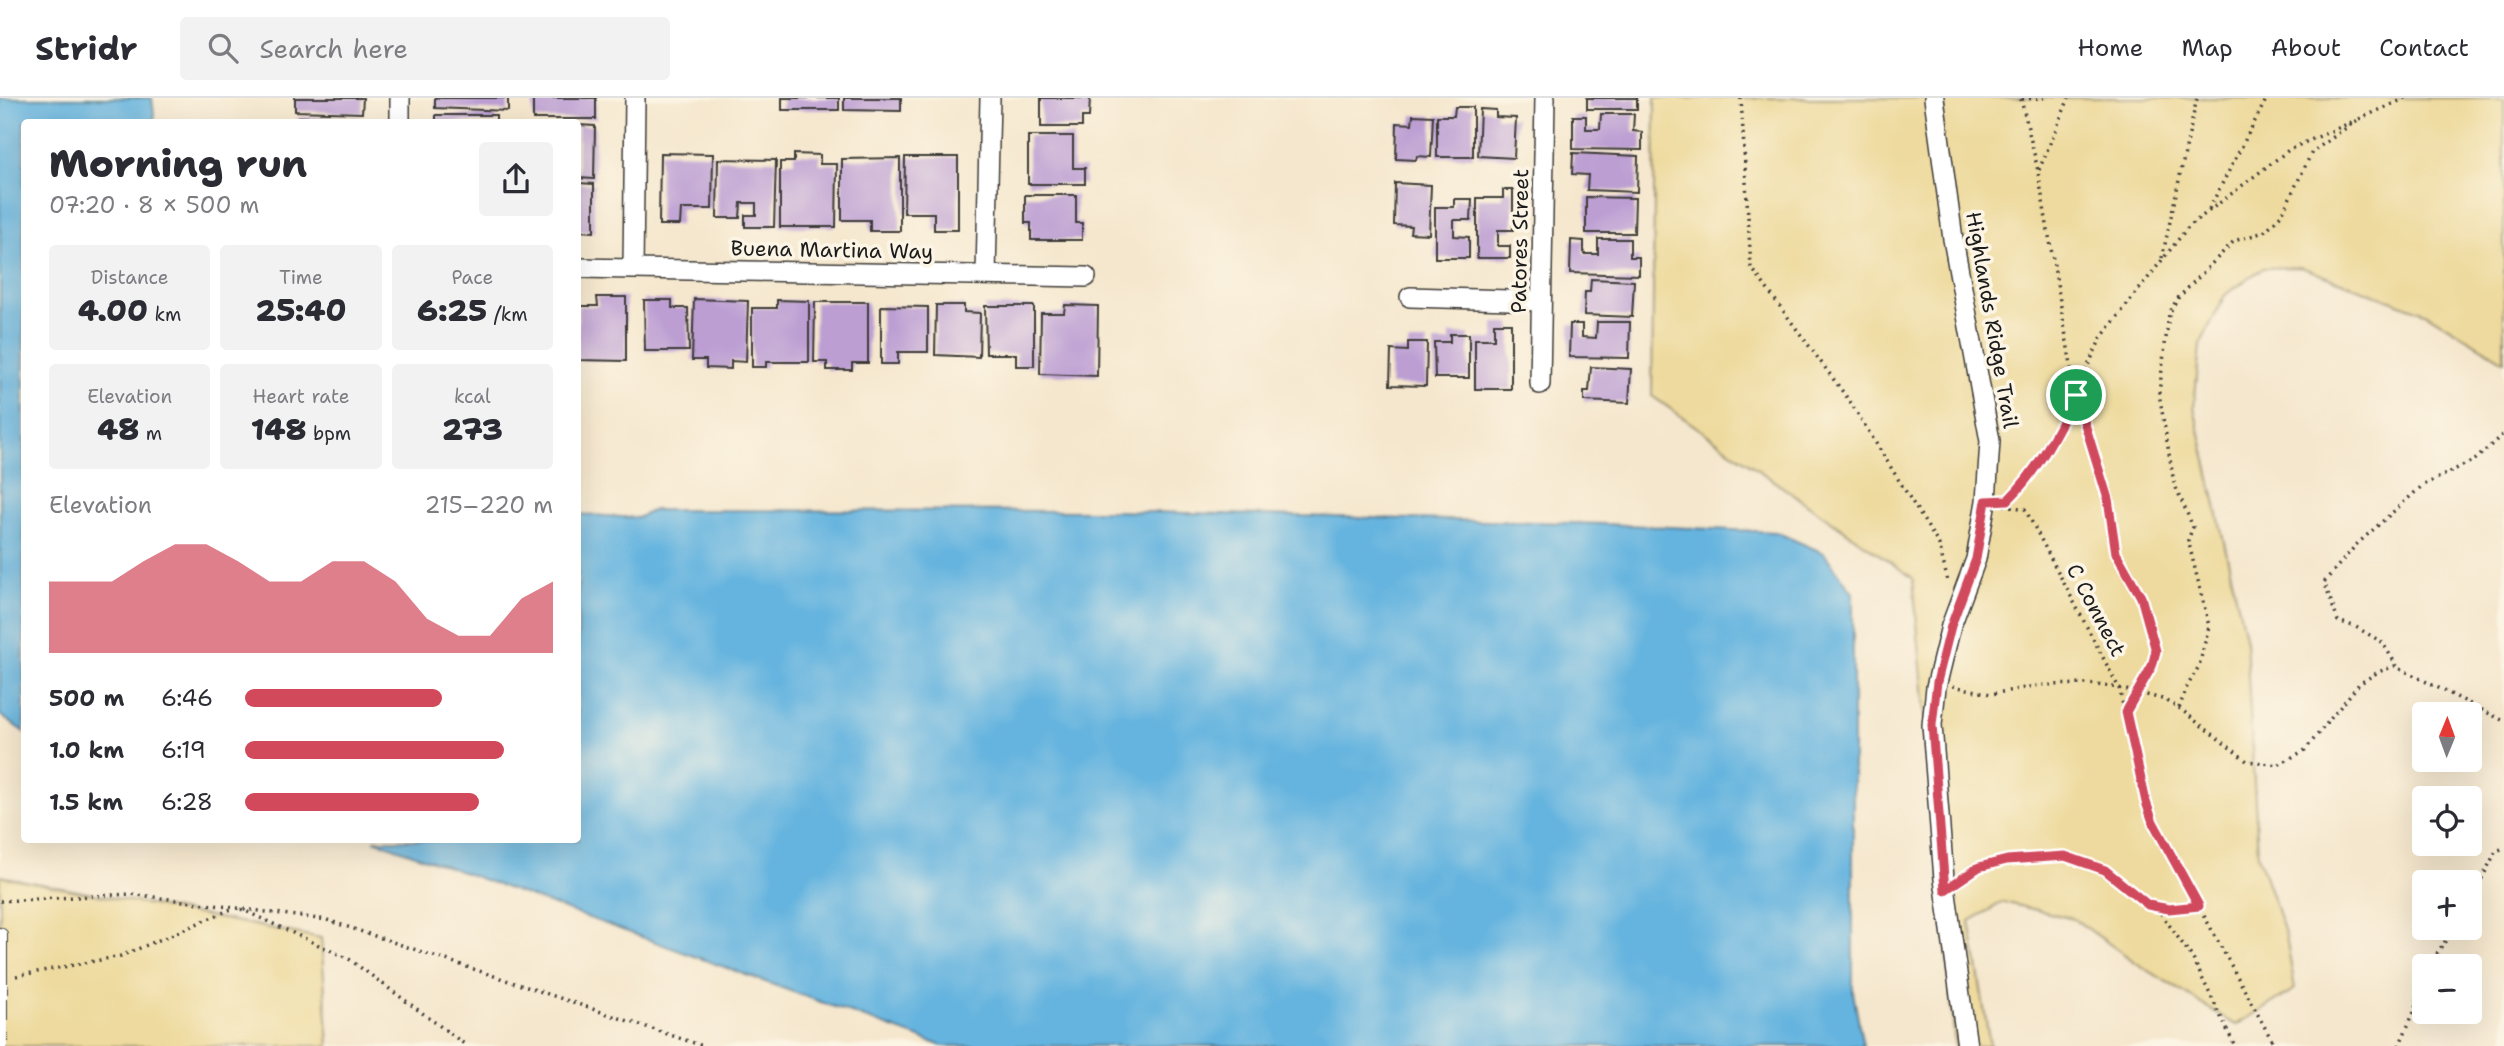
<!DOCTYPE html>
<html lang="en">
<head>
<meta charset="utf-8">
<style>
	body { margin:0; font-family:"Shantell Sans",sans-serif; background:#f2f2f3; color:#2b2b33; height:100vh; display:flex; flex-direction:column; font-size:26px; white-space:nowrap }
	* { box-sizing:border-box; margin:0 }
	p { font-size:23px; color:#7c7c81 }
	.icon { flex:none; width:38px; height:38px; fill:none; stroke:currentColor; stroke-width:2; stroke-linecap:round; stroke-linejoin:round }
	.map { position:relative; flex:1; overflow:hidden }
	.details { position:absolute; left:21px; top:21px; width:560px; height:724px; display:flex; flex-direction:column; background:#fff; border-radius:7px; box-shadow:0 7px 28px #0002 }
	.details>* { flex:none }
	.needle { width:46px; rotate:1deg }
	.tools { position:absolute; left:2412px; top:604px; display:grid; gap:14px }
	.tools a { display:grid; place-items:center; width:70px; height:70px; border-radius:7px; background:#fff; box-shadow:0 7px 28px #0002; font-size:35px }
	.pin { position:absolute; display:grid; place-items:center; width:60px; height:60px; color:#fff; margin:-30px; border:4px solid #fff; border-radius:50%; box-shadow:0 2px 7px #0007 }
	.round { display:grid; place-items:center; flex:none; width:74px; height:74px; border-radius:7px; background:#f2f2f3 }
	.overview { display:flex; align-items:center; justify-content:space-between; height:119px; padding:0 28px }
	h1 { font-size:38px; font-weight:800; line-height:52px }
	.stats { display:grid; grid-template-columns:repeat(3,1fr); gap:10px; height:119px; padding:7px 28px }
	.stats div { display:grid; align-content:center; border-radius:7px; background:#f2f2f3; text-align:center }
	.stats b { font-size:30px; font-weight:800 }
	.stats small { font-size:19px; font-weight:400 }
	.stats p { font-size:19px }
	.chart { height:196px; padding:14px 28px }
	.chart p { display:flex; justify-content:space-between }
	.chart svg { width:100%; height:126px; margin-top:7px; fill:#d1495b; opacity:.7 }
	ul { padding:0 28px; list-style:none; font-size:23px }
	li { display:grid; grid-template-columns:112px 84px 1fr; align-items:center; height:52px }
	li i { height:18px; border-radius:9px; background:#d1495b }
	header { display:flex; align-items:center; gap:42px; box-sizing:border-box; height:98px; padding:0 35px; background:#fff; border-bottom:2px solid #e1e1e2 }
	header strong { font-size:33px }
	nav { display:flex; gap:38px; margin-inline-start:auto; font-size:24px }
	.search { width:490px; height:63px; background:#f2f2f3; display:flex; align-items:center; gap:18px; box-sizing:border-box; padding:0 24px; border-radius:7px; color:#7c7c81; font-size:26px }
	.map>svg:first-child { display:block }
	.sand { fill:#eeda9e; stroke:#857b5d; stroke-width:2 }
	.water { fill:#65b4df; stroke:#40687e; stroke-width:2 }
	.building { fill:#bc9ed3 }
	.lines { fill:none; stroke-linecap:round; stroke-linejoin:round }
	.service-casing { stroke:#3d3a37; stroke-width:12 }
	.minor-casing { stroke:#3d3a37; stroke-width:22 }
	.path { stroke:#3d3a37; stroke-width:3.5; stroke-dasharray:2 5; stroke-linecap:butt }
	.service { stroke:#fff; stroke-width:10 }
	.minor { stroke:#fff; stroke-width:19 }
	.route-casing { stroke:#fff; stroke-width:14 }
	.route { stroke:#d1495b; stroke-width:9 }
	.labels { text-anchor:middle; dominant-baseline:central; stroke-width:7; stroke-linejoin:round; paint-order:stroke }
	.street-label { font-size:21px; fill:#1c1c1c; stroke:#fcf5e5 }
</style>
</head>
<body>
<header>
<strong>Stridr</strong>
<div class="search"><svg class="icon" aria-label="search" viewBox="0 0 24 24"><circle cx="10" cy="10" r="6"/><path d="M15 15l6 6"/></svg>Search here</div>
<nav><a>Home</a><a>Map</a><a>About</a><a>Contact</a></nav>
</header>
<div class="map">
<svg width="2504" height="948" viewBox="0 0 2504 948">
	<rect width="100%" height="100%" fill="#fcf5e5"/>
	<filter id="ink" filterUnits="userSpaceOnUse"><feTurbulence type="fractalNoise" baseFrequency=".0143" numOctaves="2"/><feDisplacementMap in="SourceGraphic" scale="14" xChannelSelector="R" yChannelSelector="G"/><feConvolveMatrix kernelMatrix="1 2 1 2 8 2 1 2 1" color-interpolation-filters="sRGB"/></filter>
	<filter id="wash" filterUnits="userSpaceOnUse"><feTurbulence type="fractalNoise" baseFrequency=".00686" numOctaves="4" result="noise"/><feDisplacementMap in="SourceGraphic" scale="28" xChannelSelector="R" yChannelSelector="G"/><feGaussianBlur stdDeviation="1.57" result="paint"/><feColorMatrix in="noise" values="0 0 0 0 0 0 0 0 0 0 0 0 0 0 0 0 0 1.4 0 .05"/><feComposite in="paint" operator="in"/></filter>
	<g filter="url(#wash)">
		<rect width="100%" height="100%" fill="#f5e7cd"/>
		<path class="sand" d="M1655 0H2504V263L2425 215 2301 169 2263 170 2225 197 2200 247 2194 309 2246 543 2258 757 2286 838 2295 891 2236 927 2138 866 2074 821 2003 804 1970 823 1990 948H1955L1913 480 1652 298Z
			M0 778 321 840 329 948H0Z"/>
		<path class="water" d="M0 0H152L155 24H24V634L0 617Z
			M654 412 1113 413 1605 426 1776 434 1824 455 1853 495V894L1863 948H942L374 742H578V416L637 420Z"/>
		<g id="blocks">
			<path class="building" d="M295 0H363L362 15 295 13Z
				M435 0H508V13L435 10Z
				M533 0H596V21H533Z
				M782 0H839V12H782Z
				M844 0H901V13L844 12Z
				M1041 0H1090L1089 19H1082V29H1041Z
				M1587 0H1637V11H1587Z
				M1455 9H1473V59H1437V18H1454Z
				M1480 11 1496 12V19L1516 20 1514 60 1478 58Z
				M1601 16H1634L1633 33 1642 34V52L1573 51V18H1586V31H1600Z
				M436 17H496V24H436Z
				M1413 17 1433 18 1431 59 1417 58 1416 62 1396 61 1397 25 1412 26Z
				M298 19 362 20 361 24H298Z
				M578 27 595 28 594 81 578 80Z
				M1028 38H1073V70H1085V86H1028Z
				M660 55 713 56 712 111H681L680 127H659Z
				M1573 55 1638 58 1637 94 1587 92 1588 77 1572 76Z
				M794 56 820 57V66H837L836 129H780V64H794Z
				M905 59H958V132H934V115H904Z
				M900 60V133H870V122H842V61Z
				M718 61 776 62 774 129H745V117H756V105H741L740 120H717Z
				M578 85 594 86V134L578 133Z
				M1395 85 1431 87 1429 136 1410 135 1411 128 1394 127Z
				M1503 92H1513V132H1498V148H1510V160H1477V100H1503Z
				M1025 97H1076V125H1082V142H1031V125H1025Z
				M1586 99 1635 100 1634 135H1586Z
				M1454 101H1472L1471 122H1454V138L1469 139V160H1435V109H1454Z
				M1598 141H1630V159H1639V177L1570 175 1571 142 1584 143V156H1598Z
				M1591 181 1634 183 1632 219 1584 217 1585 194H1590Z
				M597 199H626V263L578 262V208H598Z
				M694 201 748 203 746 264 731 263V271L706 270V262H692Z
				M644 202H672V210H688L689 253H645Z
				M777 202 809 203V264H766V269H752V210H777Z
				M815 204H868V265H852V272H827V264H814Z
				M936 207H964V214L980 215 979 259 935 257Z
				M1065 207 1098 208 1097 278 1040 276 1041 215H1064Z
				M881 208 928 209V254H898V266H881Z
				M985 208H1034V268H1016V256H986Z
				M1597 224H1630L1629 260 1569 259 1570 226H1582V239L1596 240Z
				M1494 225H1511V291H1475V241H1494Z
				M1450 236H1469V280H1435L1434 244H1450Z
				M1408 244H1427L1426 288 1390 287 1391 252 1408 253Z
				M1591 269 1631 271 1629 305 1584 303V293H1589Z"/>
		</g>
	</g>
	<g filter="url(#ink)">
		<use href="#blocks" fill-opacity="0" stroke="#3d3a37" stroke-width="2"/>
		<g class="lines">
			<defs>
				<path id="service" d="M0 835 2 836V948"/>
				<path id="minor" d="M1934 0 1953 141 1990 343 1986 403 1976 461 1951 528 1936 589 1932 627 1944 781 1967 948
					M400 24V0
					M578 170 1086 179
					M633 171 635 0
					M986 177 990 0
					M1410 199 1541 203
					M1540 286 1545 0"/>
			</defs>
			<use href="#service" class="service-casing"/>
			<use href="#minor" class="minor-casing"/>
			<path class="path" d="M1741 0 1751 169 1851 305 1939 447 1948 484
				M2021 1 2037 68 2076 297 2107 401 2116 455 2141 499 2156 553 2152 568 2126 614
				M2022 1 2044 0
				M2359 21 2406 0
				M2039 72 2069 0
				M2209 111 2267 0
				M2162 160 2197 0
				M2005 402 2025 385 2055 338 2101 240 2188 129 2290 51 2352 24
				M2004 407 2025 411 2119 590 2162 601 2179 610 2247 663 2278 667 2305 652 2359 586 2378 574 2395 568 2504 623
				M2397 568 2382 544 2356 529 2338 523 2324 484 2356 447 2422 388 2476 361 2504 335
				M1953 588 1991 596 2041 587 2090 586 2119 590 2146 704 2153 724 2275 948
				M2179 610 2187 589 2199 568 2209 528 2188 442 2193 429 2174 385 2159 295 2169 216 2177 201 2234 143 2264 134 2282 116 2312 54 2359 21
				M1962 780 1979 769 2007 762 2065 758 2105 772 2148 807 2169 811 2199 808
				M0 803 131 796 327 822 703 948
				M2469 806 2496 753 2504 750
				M2157 810 2192 859 2235 948
				M241 811 349 861 467 948
				M2429 868 2454 830
				M16 878 121 858 234 810
				M2399 948 2414 914 2424 876"/>
			<use href="#service" class="service"/>
			<use href="#minor" class="minor"/>
		</g>
	</g>
	<g class="lines" filter="url(#ink)">
		<defs>
			<path id="route" d="M2076 297 2108 401 2116 455 2141 499 2156 553 2152 568 2126 614 2146 704 2153 724 2199 808 2169 811 2148 807 2105 772 2065 758 2007 762 1979 769 1945 792 1932 627 1937 584 1951 528 1976 461 1986 403 2008 402C2038 373 2057 334 2076 297Z"/>
		</defs>
		<use href="#route" class="route-casing"/>
		<use href="#route" class="route"/>
	</g>
	<g class="labels">
		<g class="street-label">
			<text transform="translate(1520 143) rotate(-89)">Patores Street</text>
			<text transform="translate(832 152) rotate(1)">Buena Martina Way</text>
			<text transform="translate(1992 222) rotate(80)">Highlands Ridge Trail</text>
			<text transform="translate(2096 512) rotate(62)">C Connect</text>
		</g>
	</g>
</svg>
<div class="tools">
<a><svg class="needle" viewBox="-14 -14 28 28"><path d="M0-13l5 13h-10z" fill="#e53935"/><path d="M0 13l5-13h-10z" fill="#7c7c81"/></svg></a>
<a><svg class="icon" aria-label="locate" viewBox="0 0 24 24"><circle cx="12" cy="12" r="6"/><path d="M12 2v4M12 18v4M2 12h4M18 12h4"/></svg></a>
<a>+</a>
<a>−</a>
</div>
<div class="pin" style="left:2076px;top:297px;background:#1e9e55"><svg class="icon" aria-label="arrive" viewBox="0 0 24 24"><path d="M6 21V4h12l-3 4 3 4H6"/></svg></div>
<section class="details">
<div class="overview"><div><h1>Morning run</h1><p>07:20 · 8 × 500 m</p></div><a class="round"><svg class="icon" aria-label="share" viewBox="0 0 24 24"><path d="M12 15V3M7 8l5-5 5 5M5 13v7h14v-7"/></svg></a></div>
<div class="stats">
<div><p>Distance</p><b>4.00<small> km</small></b></div>
<div><p>Time</p><b>25:40</b></div>
<div><p>Pace</p><b>6:25<small> /km</small></b></div>
</div>
<div class="stats">
<div><p>Elevation</p><b>48<small> m</small></b></div>
<div><p>Heart rate</p><b>148<small> bpm</small></b></div>
<div><p>kcal</p><b>273</b></div>
</div>
<div class="chart"><p><span>Elevation</span>215–220 m</p>
<svg viewBox="0 0 160 44" preserveAspectRatio="none"><path d="M0 44V19L10 19L20 19L30 12L40 6L50 6L60 12L70 19L80 19L90 12L100 12L110 19L120 32L130 38L140 38L150 25L160 19V44z"/></svg>
</div>
<ul>
<li><b>500 m</b>6:46<i style="width:64%"></i></li>
<li><b>1.0 km</b>6:19<i style="width:84%"></i></li>
<li><b>1.5 km</b>6:28<i style="width:76%"></i></li>
</ul>
</section>
</div>
</body>
</html>
